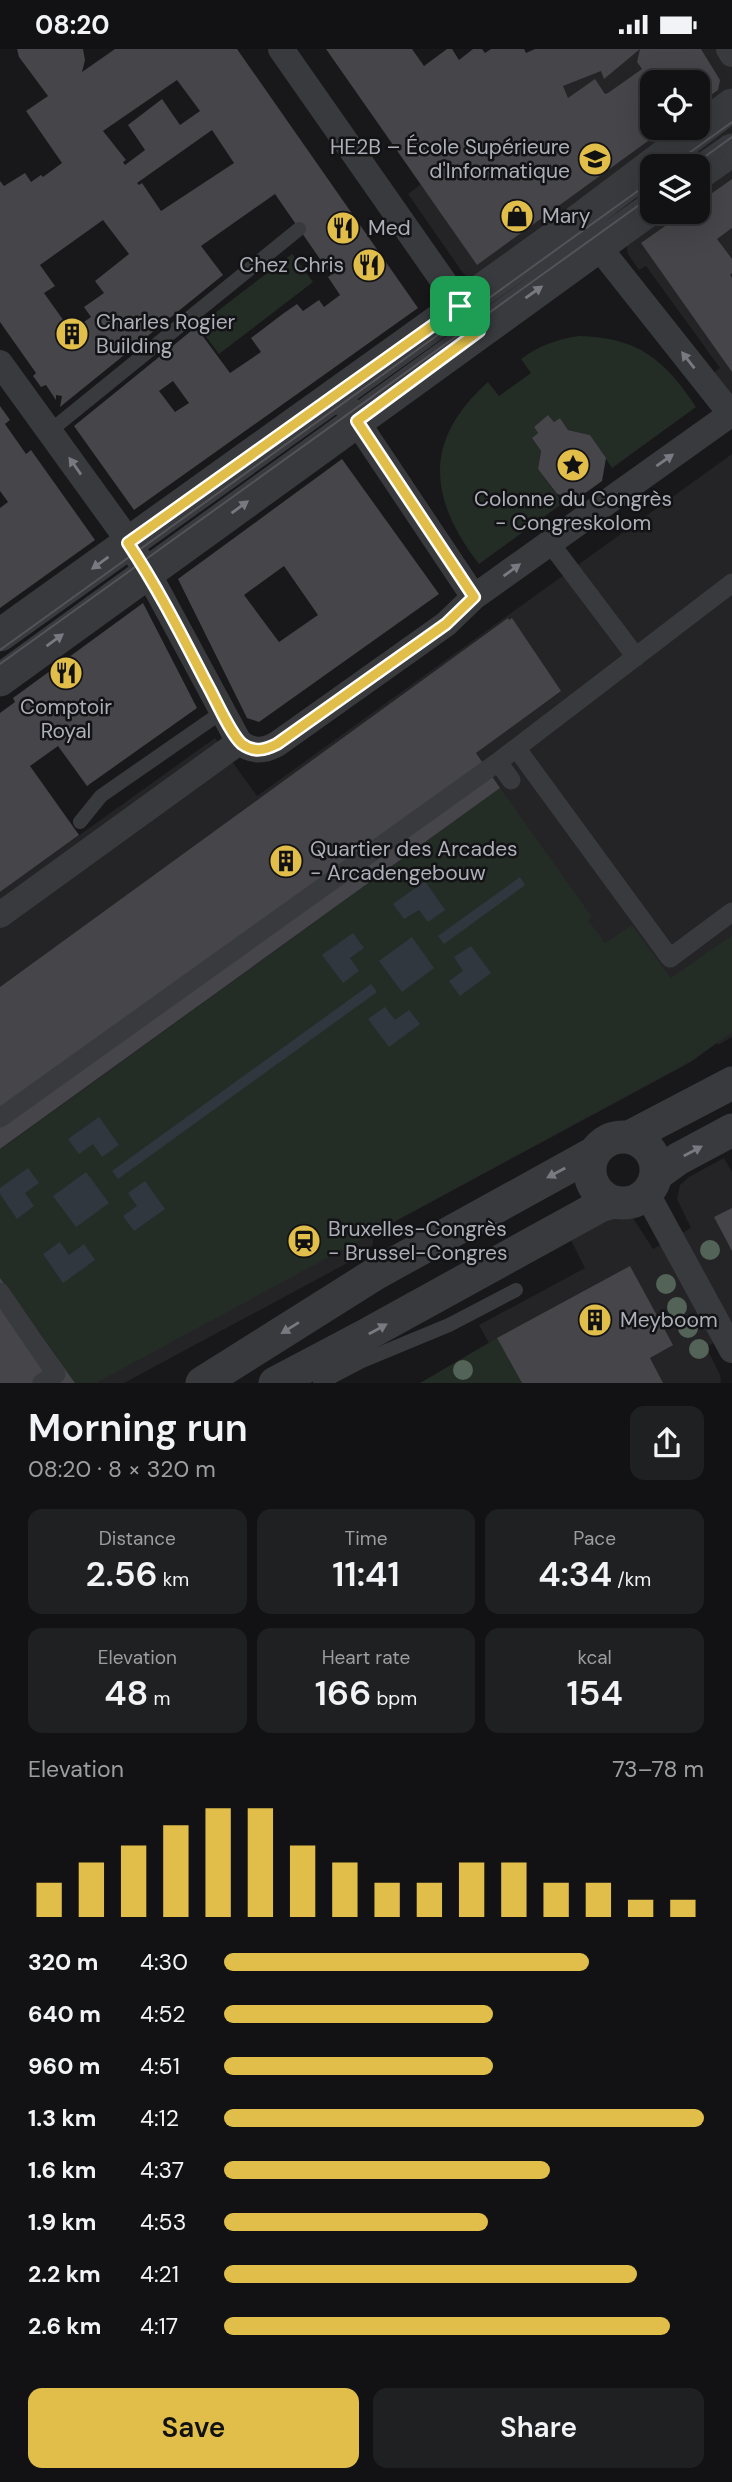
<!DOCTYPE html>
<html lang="en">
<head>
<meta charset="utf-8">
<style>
	body { margin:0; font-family:"DM Sans",sans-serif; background:#1f2022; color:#f1f3f6; height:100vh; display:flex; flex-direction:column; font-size:26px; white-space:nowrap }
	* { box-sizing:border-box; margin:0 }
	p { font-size:23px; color:#9c9ea0 }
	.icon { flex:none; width:38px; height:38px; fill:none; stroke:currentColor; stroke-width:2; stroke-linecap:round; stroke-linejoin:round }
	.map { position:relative; height:1334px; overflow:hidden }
	.sheet { display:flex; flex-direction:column; background:#121214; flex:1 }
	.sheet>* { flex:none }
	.buttons { position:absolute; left:640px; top:21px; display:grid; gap:14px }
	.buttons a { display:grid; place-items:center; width:70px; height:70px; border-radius:14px; background:#121214; box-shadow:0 7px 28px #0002,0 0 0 2px #313234; font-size:35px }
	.pin { position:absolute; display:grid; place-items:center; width:60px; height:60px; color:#fff; margin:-30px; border-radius:14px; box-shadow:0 4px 10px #0006 }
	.round { display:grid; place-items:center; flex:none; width:74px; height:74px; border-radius:14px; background:#1f2022 }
	.overview { display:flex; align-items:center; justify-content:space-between; height:119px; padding:0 28px }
	h1 { font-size:38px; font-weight:600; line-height:52px }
	.metrics { display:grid; grid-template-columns:repeat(3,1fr); gap:10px; height:119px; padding:7px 28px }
	.metrics div { display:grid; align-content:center; border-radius:14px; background:#1f2022; text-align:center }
	.metrics b { font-size:35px; font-weight:600 }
	.metrics small { font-size:19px; font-weight:400 }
	.metrics p { font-size:19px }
	.chart { height:196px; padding:14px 28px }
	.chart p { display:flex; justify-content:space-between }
	.chart svg { width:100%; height:126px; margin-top:7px; stroke:#e1be49; stroke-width:6 }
	.cta { display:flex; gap:14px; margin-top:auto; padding:14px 28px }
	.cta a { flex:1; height:80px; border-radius:14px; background:#e1be49; color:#111; font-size:28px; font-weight:600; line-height:80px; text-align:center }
	.cta a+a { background:#1f2022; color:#f1f3f6 }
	ul { padding:0 28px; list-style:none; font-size:23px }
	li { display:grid; grid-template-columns:112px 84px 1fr; align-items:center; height:52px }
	li i { height:18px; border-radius:9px; background:#e1be49 }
	.status { display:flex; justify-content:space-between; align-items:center; height:49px; padding:0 35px; background:#121214; direction:ltr }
	.status svg { height:19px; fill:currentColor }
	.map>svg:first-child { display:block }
	.built { fill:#242427; fill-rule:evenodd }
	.green { fill:#242c26 }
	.water { fill:#31373f }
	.building { fill:#45454a; fill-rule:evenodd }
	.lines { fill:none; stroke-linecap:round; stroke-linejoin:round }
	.service { stroke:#393a3e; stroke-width:14 }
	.pedestrian { stroke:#393a3e; stroke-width:19 }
	.minor { stroke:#393a3e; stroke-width:26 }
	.tertiary { stroke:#393a3e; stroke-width:33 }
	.tram { stroke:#535359; stroke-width:2 }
	.tree { fill:#536357 }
	.oneway { fill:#787a81 }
	.route-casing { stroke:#fff; stroke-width:14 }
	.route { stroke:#e1be49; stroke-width:9 }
	.labels { text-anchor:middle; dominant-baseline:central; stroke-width:5; stroke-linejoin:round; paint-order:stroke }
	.poi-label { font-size:21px; fill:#acaeb8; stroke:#131315; text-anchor:start }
</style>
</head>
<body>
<div class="status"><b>08:20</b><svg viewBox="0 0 49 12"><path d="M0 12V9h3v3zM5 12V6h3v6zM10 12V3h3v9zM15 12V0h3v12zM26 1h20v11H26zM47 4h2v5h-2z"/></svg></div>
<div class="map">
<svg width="732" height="1334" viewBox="0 0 732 1334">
	<rect width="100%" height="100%" fill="#18181a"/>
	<path class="built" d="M600 0H732V345L712 325 720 319 646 217 639 221 628 205 626 194 651 167 621 126 470 230 463 224 408 145ZM653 33H698V79H653ZM653 117H698V163H653Z
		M732 405V988L718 996 717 994 691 1013 372 1185 373 1195 366 1204 124 1334H0V843L215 689 257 747Z
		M724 1109 732 1123V1284L706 1298 720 1326 721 1334H511L479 1276 585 1219 571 1191 615 1167H626L633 1169 653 1200 691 1179 677 1150 680 1136 689 1128Z"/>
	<path class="green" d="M292 205 313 233 219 305 198 277Z
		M579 287C638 288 665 311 696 358L612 419 590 386 568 381 560 369 554 373 548 367 534 378 538 384 532 389 541 402 538 420 563 454 479 515C428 449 423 391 488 333L499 347 531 324 521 310C538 297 558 290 579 287Z
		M500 739 592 868 588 871 605 894 632 876 671 929 732 886V983L691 1012 96 1334H75L0 1229V1101Z
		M497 1289 522 1334H420Z"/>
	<path class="water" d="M520 828 525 836 444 895 438 887Z
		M425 832 445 861 428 873 419 861 404 870 393 855Z
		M353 884 364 899 350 909 359 922 343 934 322 906Z
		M412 888 434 919 402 943 379 912Z
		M471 897 491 924 460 947 449 932 463 922 454 908Z
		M371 935 377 943 118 1130 112 1122Z
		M385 958 395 971 409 961 420 975 389 998 368 970Z
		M99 1068 119 1096 102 1108 93 1095 79 1105 68 1090Z
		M28 1119 39 1134 25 1144 34 1157 17 1170 0 1145V1139Z
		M86 1123 109 1154 76 1178 53 1147Z
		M145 1132 165 1160 134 1182 123 1167 137 1157 128 1144Z
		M60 1193 69 1206 84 1195 95 1211 63 1234 43 1205Z"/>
	<path class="building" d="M17 0H83L85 11 82 23 115 0H237L418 259 134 461 74 377 196 278 230 324 261 303 251 289 284 264 297 255 303 262 319 251 324 258 340 246 328 228 331 226 275 145 201 197 223 226 60 358 62 347 56 346V351L46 336 41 338 33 327 36 324 0 273V132L4 137 25 124 31 133 41 126 43 128 62 114 26 62 48 47 19 8ZM177 31 200 62 180 76 162 50 128 76 145 101 125 116 123 113 126 111 103 82ZM212 81 234 114 161 162 142 134 139 136 137 134ZM103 171 129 205 95 232 104 244 84 258 91 268 71 282 44 244 55 237 40 216ZM173 332 189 354 175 363 159 342Z
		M326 0H412L424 17 447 0H452L459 11 473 0H482L485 4 491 0H524L526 4 535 0H701L720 31 718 41 698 55V33H653V79H666L477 216ZM640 0 637 13 642 20 608 44 605 45 595 30 568 49 563 37 601 22 604 30Z
		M732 130V179L717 190 732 210V224L730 226 732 229V323L641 194 685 163H698V154Z
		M0 357 10 371 5 375 26 405 31 401 95 491 0 559V459L8 453 0 442Z
		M548 366 554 373 560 369 568 381 590 386 606 409 602 432 577 450 557 445 538 420 541 402 532 389 538 384 534 378Z
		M342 410 439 545 259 673 247 669 178 530ZM284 517 318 566 279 593 244 546Z
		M143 554 197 659 87 737 58 697 30 717 79 786 0 843V664L15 653 13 649Z
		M508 569 509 571 512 569 561 642 476 704 500 739 0 1100V938Z
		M732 1159V1202L714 1168Z
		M630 1217 673 1296 650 1309 663 1334H522L497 1289Z
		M0 1229 57 1309 75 1334H0Z"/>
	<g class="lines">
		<path class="service" d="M50 382 299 180
			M80 773 101 747 222 663
			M320 1334 362 1312 449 1276 516 1241"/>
		<path class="pedestrian" d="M550 494 636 608
			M517 700 670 909 732 863
			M511 731 498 713 732 534
			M0 1069 498 713
			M0 1243 56 1325 42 1334"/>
		<path class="minor" d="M281 0 460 256
			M729 0 732 5
			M586 182 731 365
			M0 314 120 480 148 524 239 693C252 703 263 703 277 695L446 575 474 548 732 364
			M347 358 474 548
			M0 866 239 693
			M647 1145 732 1301"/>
		<path class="tertiary" d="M698 125 732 101
			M0 586 578 172 732 56
			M0 631 653 158
			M590 1121a33 33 0 1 1 66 0a33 33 0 1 1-66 0Z
			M629 1088 732 1034
			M656 1126 678 1110 732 1081
			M202 1334 375 1225 594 1104
			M275 1334 364 1287 600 1157 614 1153"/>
		<path class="tram" d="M671 117 732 73
			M692 117 732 88
			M0 601 653 131
			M0 615 653 146"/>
	</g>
	<g class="tree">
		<circle cx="710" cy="1201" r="10"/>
		<circle cx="666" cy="1235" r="10"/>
		<circle cx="677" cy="1258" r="10"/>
		<circle cx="688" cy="1279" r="10"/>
		<circle cx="699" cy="1300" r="10"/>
		<circle cx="463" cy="1321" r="10"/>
	</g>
	<defs><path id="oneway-solid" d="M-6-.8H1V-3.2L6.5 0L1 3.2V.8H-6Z" transform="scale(1.75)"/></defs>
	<g class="oneway">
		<use href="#oneway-solid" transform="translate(534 243) rotate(-35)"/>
		<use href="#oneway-solid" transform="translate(688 311) rotate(-128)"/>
		<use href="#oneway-solid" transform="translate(665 411) rotate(-35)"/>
		<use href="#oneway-solid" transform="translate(75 417) rotate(-125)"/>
		<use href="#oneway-solid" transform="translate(240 458) rotate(-36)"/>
		<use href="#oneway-solid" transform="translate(100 514) rotate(144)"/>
		<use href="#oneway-solid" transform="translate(512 521) rotate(-36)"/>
		<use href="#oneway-solid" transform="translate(55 591) rotate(-36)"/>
		<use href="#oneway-solid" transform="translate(693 1102) rotate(-28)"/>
		<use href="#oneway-solid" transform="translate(556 1124) rotate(152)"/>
		<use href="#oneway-solid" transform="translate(290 1279) rotate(148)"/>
		<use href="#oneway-solid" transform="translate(378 1280) rotate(-29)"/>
	</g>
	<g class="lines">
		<defs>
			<path id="route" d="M460 257 479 282 357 372 474 548 446 575 277 695C265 701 254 704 242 695 231 686 215 649 207 635 182 587 158 539 128 494Z"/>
		</defs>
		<use href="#route" class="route-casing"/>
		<use href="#route" class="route"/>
	</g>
	<defs>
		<symbol id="university-disc" viewBox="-11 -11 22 22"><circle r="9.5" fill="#e1be49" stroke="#131315"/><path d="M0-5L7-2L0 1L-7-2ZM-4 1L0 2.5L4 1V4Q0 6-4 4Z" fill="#111"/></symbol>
		<symbol id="shop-disc" viewBox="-11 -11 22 22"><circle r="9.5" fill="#e1be49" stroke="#131315"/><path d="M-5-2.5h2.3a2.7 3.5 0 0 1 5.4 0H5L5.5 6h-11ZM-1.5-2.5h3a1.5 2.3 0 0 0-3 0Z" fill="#111"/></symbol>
		<symbol id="restaurant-disc" viewBox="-11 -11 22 22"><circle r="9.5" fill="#e1be49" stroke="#131315"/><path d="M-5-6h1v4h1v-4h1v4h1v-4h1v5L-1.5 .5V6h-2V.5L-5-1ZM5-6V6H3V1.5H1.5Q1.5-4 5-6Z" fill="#111"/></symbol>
		<symbol id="building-disc" viewBox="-11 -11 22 22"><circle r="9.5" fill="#e1be49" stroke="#131315"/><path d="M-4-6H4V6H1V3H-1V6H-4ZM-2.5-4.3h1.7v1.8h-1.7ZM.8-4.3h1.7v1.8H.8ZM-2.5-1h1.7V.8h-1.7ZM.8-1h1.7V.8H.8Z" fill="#111"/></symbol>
		<symbol id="sight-disc" viewBox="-11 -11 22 22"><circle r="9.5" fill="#e1be49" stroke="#131315"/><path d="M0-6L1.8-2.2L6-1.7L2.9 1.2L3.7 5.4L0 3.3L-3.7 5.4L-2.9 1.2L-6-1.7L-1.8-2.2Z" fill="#111"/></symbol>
		<symbol id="station-disc" viewBox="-11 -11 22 22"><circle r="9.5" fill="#e1be49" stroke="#131315"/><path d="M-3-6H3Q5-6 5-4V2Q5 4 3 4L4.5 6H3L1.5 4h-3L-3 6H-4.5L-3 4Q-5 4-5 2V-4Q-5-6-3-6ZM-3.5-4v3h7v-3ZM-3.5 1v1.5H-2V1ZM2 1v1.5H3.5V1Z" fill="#111"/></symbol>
	</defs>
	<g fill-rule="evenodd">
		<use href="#university-disc" x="576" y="91" width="38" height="38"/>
		<use href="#shop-disc" x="498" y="148" width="38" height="38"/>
		<use href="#restaurant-disc" x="324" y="160" width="38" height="38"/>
		<use href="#restaurant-disc" x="350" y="197" width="38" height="38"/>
		<use href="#building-disc" x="53" y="266" width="38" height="38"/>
		<use href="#sight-disc" x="554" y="397" width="38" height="38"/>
		<use href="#restaurant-disc" x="47" y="605" width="38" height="38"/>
		<use href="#building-disc" x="267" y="793" width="38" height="38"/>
		<use href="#station-disc" x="285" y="1173" width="38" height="38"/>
		<use href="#building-disc" x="576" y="1252" width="38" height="38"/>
	</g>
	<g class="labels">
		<g class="poi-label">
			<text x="570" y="98" text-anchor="end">HE2B – École Supérieure<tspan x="570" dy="24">d'Informatique</tspan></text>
			<text x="542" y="167">Mary</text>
			<text x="368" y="179">Med</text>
			<text x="344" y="216" text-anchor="end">Chez Chris</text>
			<text x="96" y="273">Charles Rogier<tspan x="96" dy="24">Building</tspan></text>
			<text x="573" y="450" text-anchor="middle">Colonne du Congrès<tspan x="573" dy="24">- Congreskolom</tspan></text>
			<text x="66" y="658" text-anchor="middle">Comptoir<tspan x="66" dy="24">Royal</tspan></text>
			<text x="310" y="800">Quartier des Arcades<tspan x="310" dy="24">- Arcadengebouw</tspan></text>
			<text x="328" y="1180">Bruxelles-Congrès<tspan x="328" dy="24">- Brussel-Congres</tspan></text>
			<text x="620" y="1271">Meyboom</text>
		</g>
	</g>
</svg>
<div class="buttons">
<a><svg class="icon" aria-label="locate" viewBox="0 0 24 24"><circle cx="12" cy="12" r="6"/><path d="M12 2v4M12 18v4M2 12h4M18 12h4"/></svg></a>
<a><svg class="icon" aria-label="layers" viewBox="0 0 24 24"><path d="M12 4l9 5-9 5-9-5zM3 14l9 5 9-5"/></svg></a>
</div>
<div class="pin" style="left:460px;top:257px;background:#1e9e55"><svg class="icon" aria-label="arrive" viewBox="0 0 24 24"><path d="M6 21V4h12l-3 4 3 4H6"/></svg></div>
</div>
<section class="sheet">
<div class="overview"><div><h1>Morning run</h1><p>08:20 · 8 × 320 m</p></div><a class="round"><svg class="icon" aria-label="share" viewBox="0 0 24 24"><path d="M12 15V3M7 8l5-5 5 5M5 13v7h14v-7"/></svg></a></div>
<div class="metrics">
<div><p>Distance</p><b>2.56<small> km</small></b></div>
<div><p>Time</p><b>11:41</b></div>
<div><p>Pace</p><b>4:34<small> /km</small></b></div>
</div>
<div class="metrics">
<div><p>Elevation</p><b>48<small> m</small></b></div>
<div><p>Heart rate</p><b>166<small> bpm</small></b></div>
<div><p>kcal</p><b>154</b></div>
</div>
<div class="chart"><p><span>Elevation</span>73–78 m</p>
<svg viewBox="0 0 160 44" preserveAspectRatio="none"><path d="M5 44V32M15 44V25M25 44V19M35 44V12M45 44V6M55 44V6M65 44V19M75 44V25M85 44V32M95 44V32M105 44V25M115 44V25M125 44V32M135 44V32M145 44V38M155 44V38"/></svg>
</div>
<ul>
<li><b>320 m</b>4:30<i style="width:76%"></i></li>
<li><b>640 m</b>4:52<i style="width:56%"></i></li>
<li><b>960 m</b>4:51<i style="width:56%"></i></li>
<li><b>1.3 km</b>4:12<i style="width:100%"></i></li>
<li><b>1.6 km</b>4:37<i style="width:68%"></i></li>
<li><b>1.9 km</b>4:53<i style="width:55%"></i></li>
<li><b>2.2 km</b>4:21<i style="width:86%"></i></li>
<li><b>2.6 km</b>4:17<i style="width:93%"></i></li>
</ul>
<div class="cta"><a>Save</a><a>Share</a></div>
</section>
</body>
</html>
